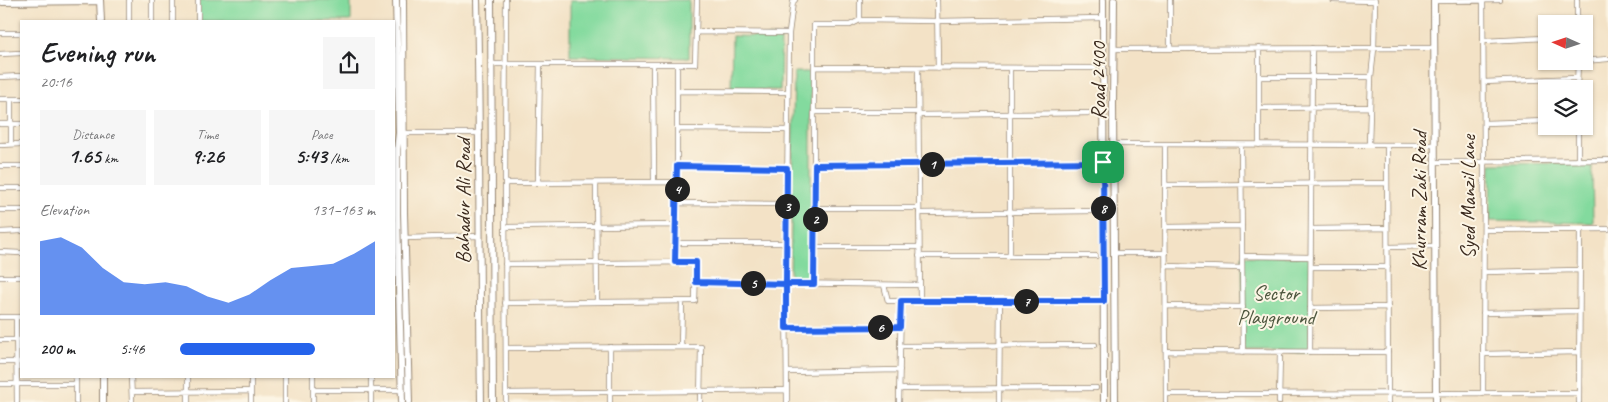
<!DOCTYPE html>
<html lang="en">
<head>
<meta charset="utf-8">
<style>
	body { margin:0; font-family:Caveat,sans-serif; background:#f6f6f6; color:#202124; height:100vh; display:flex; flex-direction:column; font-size:19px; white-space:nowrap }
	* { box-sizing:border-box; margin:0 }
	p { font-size:16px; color:#757577 }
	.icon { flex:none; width:28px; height:28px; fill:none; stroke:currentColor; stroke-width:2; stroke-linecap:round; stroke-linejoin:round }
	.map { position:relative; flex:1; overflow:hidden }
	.sheet { position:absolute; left:20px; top:20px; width:375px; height:358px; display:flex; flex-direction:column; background:#fff; border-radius:0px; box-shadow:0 1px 4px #0004 }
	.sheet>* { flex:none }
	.needle { width:32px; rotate:273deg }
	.tools { position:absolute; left:1538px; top:15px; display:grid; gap:10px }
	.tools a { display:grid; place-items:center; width:55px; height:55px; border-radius:0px; background:#fff; box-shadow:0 1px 4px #0004; font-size:25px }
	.pin { position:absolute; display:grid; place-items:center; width:42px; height:42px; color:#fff; margin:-21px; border-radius:10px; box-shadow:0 2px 8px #0006 }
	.km { position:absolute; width:25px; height:25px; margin:-12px; border-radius:50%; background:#222; color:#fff; font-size:14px; line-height:25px; text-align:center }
	.round { display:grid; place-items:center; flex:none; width:52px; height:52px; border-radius:0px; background:#f6f6f6 }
	.summary { display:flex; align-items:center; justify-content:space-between; height:85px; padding:0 20px }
	h1 { font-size:28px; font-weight:700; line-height:38px }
	.metrics { display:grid; grid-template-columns:repeat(3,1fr); gap:8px; height:85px; padding:5px 20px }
	.metrics div { display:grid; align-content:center; border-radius:0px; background:#f6f6f6; text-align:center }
	.metrics b { font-size:21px; font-weight:700 }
	.metrics small { font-size:14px; font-weight:400 }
	.metrics p { font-size:14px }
	.chart { height:140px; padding:10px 20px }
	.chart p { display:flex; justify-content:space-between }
	.chart svg { width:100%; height:90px; margin-top:5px; fill:#2563eb; opacity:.7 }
	ul { padding:0 20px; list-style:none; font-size:16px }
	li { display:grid; grid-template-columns:80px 60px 1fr; align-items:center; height:38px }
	li i { height:12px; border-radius:6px; background:#2563eb }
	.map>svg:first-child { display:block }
	.green { fill:#83da9e; stroke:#5f825e }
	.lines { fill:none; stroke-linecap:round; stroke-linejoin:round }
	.street-casing { stroke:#978672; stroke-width:6 }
	.secondary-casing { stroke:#978672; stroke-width:8 }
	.street { stroke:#fff; stroke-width:4.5 }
	.secondary { stroke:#fff; stroke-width:6 }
	.route-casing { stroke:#fff; stroke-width:10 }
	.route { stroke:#2563eb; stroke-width:6 }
	.labels { text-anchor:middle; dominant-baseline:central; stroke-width:4; stroke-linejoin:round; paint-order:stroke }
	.street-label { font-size:21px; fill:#3b2a1e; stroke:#fcf5e5 }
	.park-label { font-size:21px; fill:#4d563e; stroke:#fcf5e5 }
</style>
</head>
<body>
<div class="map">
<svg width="1608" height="402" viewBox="0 0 1608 402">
	<rect width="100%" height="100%" fill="#fcf5e5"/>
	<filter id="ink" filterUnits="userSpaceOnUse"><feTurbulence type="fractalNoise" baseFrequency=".02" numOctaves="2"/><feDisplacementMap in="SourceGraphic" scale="10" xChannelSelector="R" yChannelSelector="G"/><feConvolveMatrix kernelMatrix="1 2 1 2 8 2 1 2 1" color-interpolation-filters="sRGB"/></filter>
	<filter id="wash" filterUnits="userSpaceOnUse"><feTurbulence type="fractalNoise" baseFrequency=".0096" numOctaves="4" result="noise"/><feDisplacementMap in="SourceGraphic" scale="20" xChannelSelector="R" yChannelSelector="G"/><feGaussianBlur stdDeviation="1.12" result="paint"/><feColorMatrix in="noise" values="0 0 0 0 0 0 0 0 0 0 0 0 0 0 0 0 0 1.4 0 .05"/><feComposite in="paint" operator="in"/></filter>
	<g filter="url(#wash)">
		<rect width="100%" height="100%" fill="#f3e2c6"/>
		<path class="green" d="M198 0H351V21H198Z
			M570 0H689V58L570 56Z
			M732 36 781 37 780 90H731Z
			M794 72H811V280L790 279Z
			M1592 163 1593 223 1490 221 1491 164Z
			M1242 256 1311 257 1310 352H1243Z"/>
	</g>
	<g filter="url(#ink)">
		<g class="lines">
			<defs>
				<path id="street" d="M152 0V21
					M173 0V21
					M198 0V21
					M937 0 938 68
					M1170 0V49
					M1333 0 1375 1
					M1577 0V24
					M1434 1 1500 0
					M860 20V0
					M129 21V0
					M696 32 789 33
					M0 33H21
					M1484 41 1546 38
					M1259 48V145
					M1114 49 1434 48
					M0 54 21 53
					M1584 61 1608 59
					M491 64H695L697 0
					M653 64 654 182
					M815 67 1095 68
					M918 68 920 301
					M1010 68V256
					M0 77 21 76
					M1259 77H1371
					M1484 82 1577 78
					M1577 89 1578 61
					M677 91 788 92
					M0 99H21
					M11 99V144
					M1259 108 1370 107
					M815 112H918
					M918 115 1095 113
					M1484 123 1546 121
					M0 124H21
					M1578 126V161
					M677 129 788 130
					M402 133H480
					M1115 144 1435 145
					M1165 144 1166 402
					M0 145 21 144
					M1241 145 1243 352
					M1369 145 1371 77 1374 49 1375 0
					M1387 145 1388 402
					M1435 162 1608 160
					M815 165 1103 162
					M0 166H21
					M677 166 787 168
					M505 183 677 182
					M538 183 540 64
					M596 183 597 302
					M1165 185 1387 183
					M0 188H21
					M676 203 787 204
					M815 208H919
					M0 210H21
					M919 213 1096 211
					M506 227 676 225
					M1166 227 1242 226
					M1311 229 1387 228
					M1484 230 1608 229
					M0 232 21 231
					M405 238 479 236
					M675 243H786
					M815 247H919
					M1388 247 1435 246
					M0 252 21 253
					M1115 253H1166
					M919 256H1096
					M1242 256 1311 257
					M675 262 677 182V64
					M1166 266 1242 268
					M1311 267H1388
					M1484 272 1580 270
					M0 277H21
					M696 282 920 285
					M814 284V25H850L860 20 937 21 1103 18
					M884 285 888 301H1104
					M505 303 695 301 696 262 505 264
					M1166 306 1243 307
					M1310 308 1388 307
					M1483 313 1579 311
					M0 317H21
					M16 317 17 402
					M786 328 900 327
					M0 340H21
					M900 346 1095 345
					M610 347V402
					M681 347 682 302
					M506 348 701 347 700 402
					M1166 351 1388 352
					M1310 352 1312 48
					M1483 354 1579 352
					M0 362H21
					M787 372 900 370
					M76 376V402
					M131 376 132 402
					M285 376V402
					M371 376V402
					M0 384H76
					M899 389 1096 388
					M313 390H403
					M132 392 251 391
					M506 393 787 390
					M1166 394 1579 393
					M1483 394 1484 161 1483 1
					M188 402V376
					M251 402V376
					M313 402V376
					M506 402 505 183 506 0
					M787 402 786 283 789 33 793 2 795 0
					M899 402 901 301
					M999 402 1000 301
					M1279 402 1280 352
					M1579 402 1580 229"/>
				<path id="secondary" d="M100 0 101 21
					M396 0 399 133 397 149V214L402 402
					M403 0 404 213 409 402
					M477 0C480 134 479 268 481 402
					M491 0 493 402
					M1103 0 1104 402
					M1114 0 1113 104 1115 402
					M1434 0 1436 402
					M0 2 100 1
					M103 376V402"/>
			</defs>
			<use href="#street" class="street-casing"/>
			<use href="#secondary" class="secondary-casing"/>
			<use href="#street" class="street"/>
			<use href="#secondary" class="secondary"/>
		</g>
	</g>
	<g class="lines" filter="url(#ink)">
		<defs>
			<path id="route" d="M1103 162 815 165 814 284H786L787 168 677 166 675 262H696V282L786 284V328L900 327 901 301H1104L1103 162"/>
		</defs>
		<use href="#route" class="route-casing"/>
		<use href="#route" class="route"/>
	</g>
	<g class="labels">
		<g class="street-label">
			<text transform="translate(1098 81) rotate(-90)">Road 2400</text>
			<text transform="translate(1468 197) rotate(-90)">Syed Manzil Lane</text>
			<text transform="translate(463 201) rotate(-90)">Bahadur Ali Road</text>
			<text transform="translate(1419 201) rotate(-90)">Khurram Zaki Road</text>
		</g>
		<g class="park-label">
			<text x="1276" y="293">Sector<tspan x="1276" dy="24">Playground</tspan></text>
		</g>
	</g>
</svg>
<div class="tools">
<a><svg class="needle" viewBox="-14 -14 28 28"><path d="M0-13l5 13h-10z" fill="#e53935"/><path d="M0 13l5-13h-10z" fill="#757577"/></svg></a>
<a><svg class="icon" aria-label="layers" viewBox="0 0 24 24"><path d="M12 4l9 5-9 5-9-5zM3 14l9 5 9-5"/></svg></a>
</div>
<div class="pin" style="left:1103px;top:162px;background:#1e9e55"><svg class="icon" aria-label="arrive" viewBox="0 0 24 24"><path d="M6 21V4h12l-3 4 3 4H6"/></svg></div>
<b class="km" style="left:932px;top:164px">1</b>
<b class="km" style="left:815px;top:219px">2</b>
<b class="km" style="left:787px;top:206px">3</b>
<b class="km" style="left:677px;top:189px">4</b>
<b class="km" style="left:753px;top:283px">5</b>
<b class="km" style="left:880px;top:327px">6</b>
<b class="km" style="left:1026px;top:301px">7</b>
<b class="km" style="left:1103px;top:208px">8</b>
<section class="sheet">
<div class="summary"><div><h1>Evening run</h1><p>20:16</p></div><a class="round"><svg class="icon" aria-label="share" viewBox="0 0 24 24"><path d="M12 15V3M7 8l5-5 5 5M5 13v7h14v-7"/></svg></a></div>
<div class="metrics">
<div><p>Distance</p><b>1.65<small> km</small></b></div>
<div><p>Time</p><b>9:26</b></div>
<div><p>Pace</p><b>5:43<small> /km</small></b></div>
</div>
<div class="chart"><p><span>Elevation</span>131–163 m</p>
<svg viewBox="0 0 160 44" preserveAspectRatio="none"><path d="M0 44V8L10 6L20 11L30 21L40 28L50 29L60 28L70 30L80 35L90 38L100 34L110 27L120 21L130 20L140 19L150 14L160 8V44z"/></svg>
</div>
<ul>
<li><b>200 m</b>5:46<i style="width:69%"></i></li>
</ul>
</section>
</div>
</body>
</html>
